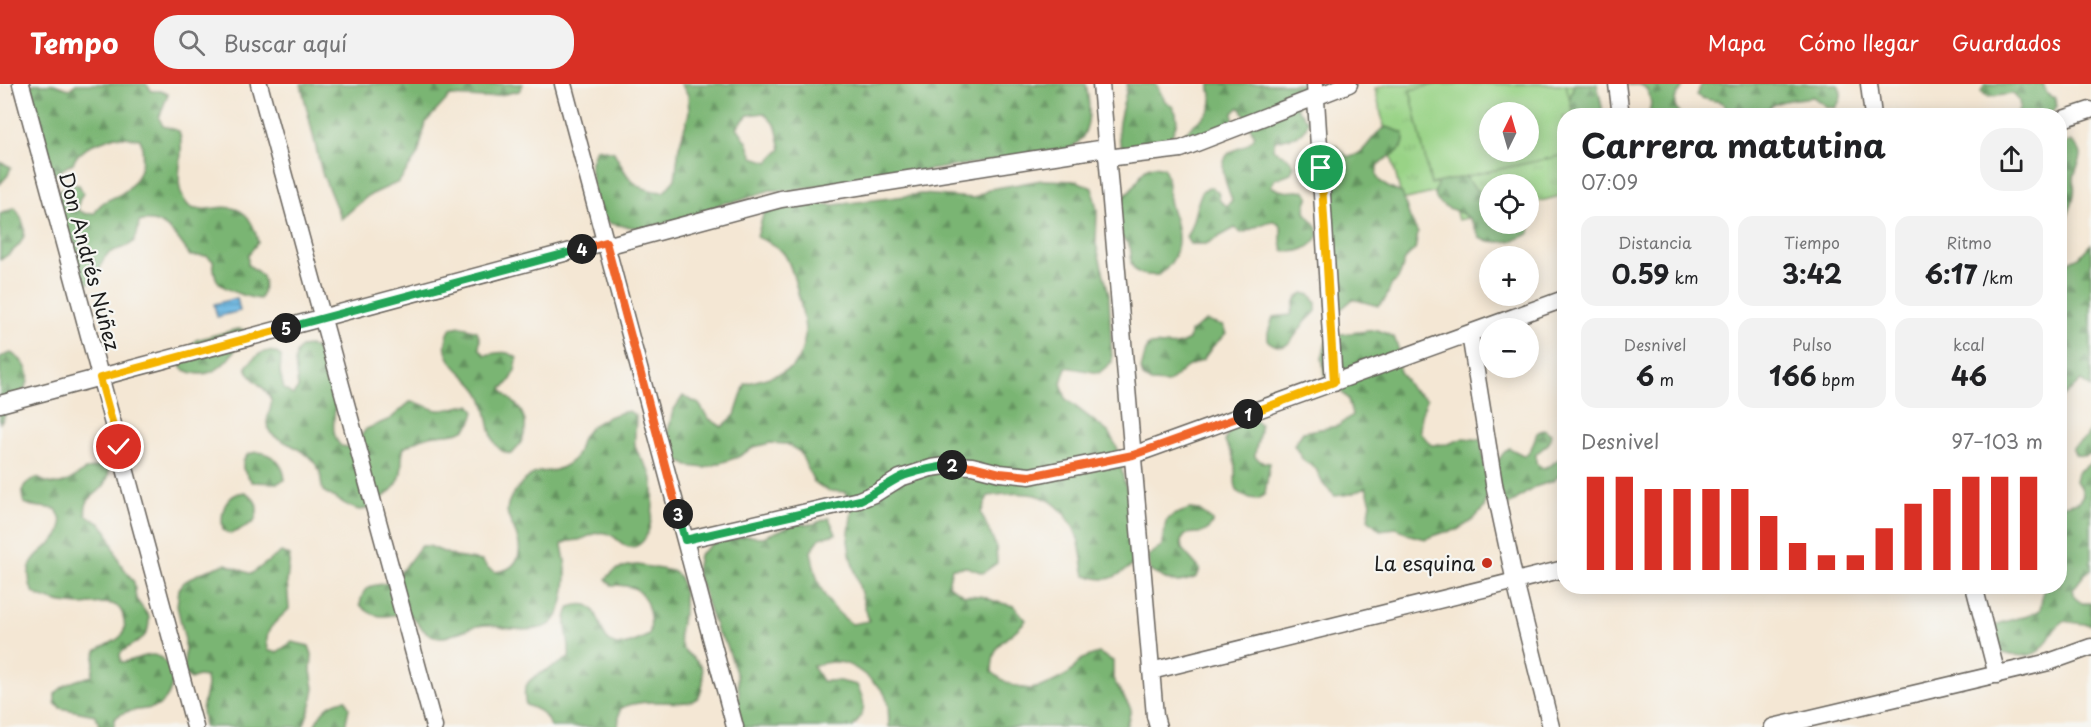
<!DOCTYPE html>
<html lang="es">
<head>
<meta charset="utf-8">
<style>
	body { margin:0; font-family:"Playpen Sans",sans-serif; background:#f2f2f2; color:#202124; height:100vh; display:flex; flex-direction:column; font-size:22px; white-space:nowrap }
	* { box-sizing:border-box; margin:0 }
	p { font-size:20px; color:#757577 }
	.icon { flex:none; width:33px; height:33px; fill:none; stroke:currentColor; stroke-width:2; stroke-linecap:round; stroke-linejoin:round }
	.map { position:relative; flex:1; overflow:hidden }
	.drawer { position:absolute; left:1557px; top:24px; width:510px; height:486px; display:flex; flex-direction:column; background:#fff; border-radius:24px; box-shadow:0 3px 15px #0003 }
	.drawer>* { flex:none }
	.needle { width:39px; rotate:5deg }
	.controls { position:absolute; left:1479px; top:18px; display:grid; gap:12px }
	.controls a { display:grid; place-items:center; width:60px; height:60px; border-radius:50%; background:#fff; box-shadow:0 3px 15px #0003; font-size:30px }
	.pin { position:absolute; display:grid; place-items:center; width:51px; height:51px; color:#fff; margin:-26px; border:3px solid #fff; border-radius:50%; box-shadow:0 2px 6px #0007 }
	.km { position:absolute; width:30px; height:30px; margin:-15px; border-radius:50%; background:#222; color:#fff; font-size:16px; line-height:30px; text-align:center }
	.round { display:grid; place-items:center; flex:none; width:63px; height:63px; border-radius:24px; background:#f2f2f2 }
	.head { display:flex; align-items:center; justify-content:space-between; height:102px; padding:0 24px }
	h1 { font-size:33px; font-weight:700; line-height:45px }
	.metrics { display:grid; grid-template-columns:repeat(3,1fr); gap:9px; height:102px; padding:6px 24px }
	.metrics div { display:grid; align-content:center; border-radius:15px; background:#f2f2f2; text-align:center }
	.metrics b { font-size:26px; font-weight:700 }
	.metrics small { font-size:16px; font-weight:400 }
	.metrics p { font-size:16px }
	.chart { height:168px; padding:12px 24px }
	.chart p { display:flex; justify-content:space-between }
	.chart svg { width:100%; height:108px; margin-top:6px; stroke:#d93025; stroke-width:6 }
	header { display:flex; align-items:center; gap:36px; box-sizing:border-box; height:84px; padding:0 30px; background:#d93025; color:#fff }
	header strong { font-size:28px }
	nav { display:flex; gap:33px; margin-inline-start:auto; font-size:21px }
	.search { width:420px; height:54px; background:#f2f2f2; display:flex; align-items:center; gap:15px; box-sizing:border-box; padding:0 21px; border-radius:24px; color:#757577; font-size:22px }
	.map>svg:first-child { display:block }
	.grass { fill:url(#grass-tufts); stroke:#5a7851; stroke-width:1.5; fill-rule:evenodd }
	.forest { fill:url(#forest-firs); stroke:#4b6848; stroke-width:1.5; fill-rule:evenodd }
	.garden { fill:#99d386; stroke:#5a7851; stroke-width:1.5; fill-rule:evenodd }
	.water { fill:url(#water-rules); stroke:#42687e; stroke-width:1.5 }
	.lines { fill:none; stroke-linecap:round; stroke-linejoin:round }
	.street-casing { stroke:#68635c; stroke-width:19 }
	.street { stroke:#fff; stroke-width:16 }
	.split-1-casing { stroke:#fff; stroke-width:12 }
	.split-2-casing { stroke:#fff; stroke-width:12 }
	.split-3-casing { stroke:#fff; stroke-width:12 }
	.split-4-casing { stroke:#fff; stroke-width:12 }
	.split-5-casing { stroke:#fff; stroke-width:12 }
	.split-6-casing { stroke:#fff; stroke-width:12 }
	.split-1 { stroke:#f5b400; stroke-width:8 }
	.split-2 { stroke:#f0652b; stroke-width:8 }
	.split-3 { stroke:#22a559; stroke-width:8 }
	.split-4 { stroke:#f0652b; stroke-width:8 }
	.split-5 { stroke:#22a559; stroke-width:8 }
	.split-6 { stroke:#f5b400; stroke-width:8 }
	.poi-dot { fill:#c8321e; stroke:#f6f6f2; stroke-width:2 }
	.labels { text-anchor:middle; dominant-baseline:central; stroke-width:4.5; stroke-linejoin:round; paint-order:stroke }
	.street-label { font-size:20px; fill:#1c1c1c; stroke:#f6f6f2 }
	.poi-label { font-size:20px; fill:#1c1c1c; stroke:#f6f6f2; text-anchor:end }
</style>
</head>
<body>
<header>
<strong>Tempo</strong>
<div class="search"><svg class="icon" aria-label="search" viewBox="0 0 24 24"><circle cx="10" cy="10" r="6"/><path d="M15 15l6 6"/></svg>Buscar aquí</div>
<nav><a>Mapa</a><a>Cómo llegar</a><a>Guardados</a></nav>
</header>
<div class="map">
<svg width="2091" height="643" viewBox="0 0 2091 643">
	<defs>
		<pattern id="grass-tufts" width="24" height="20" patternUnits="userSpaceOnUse" patternTransform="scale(1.5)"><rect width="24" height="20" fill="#99d386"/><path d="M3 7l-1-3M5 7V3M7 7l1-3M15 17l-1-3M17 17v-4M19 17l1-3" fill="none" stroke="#83b573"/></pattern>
		<pattern id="forest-firs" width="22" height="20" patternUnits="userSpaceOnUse" patternTransform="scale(1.5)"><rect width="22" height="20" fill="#7ab573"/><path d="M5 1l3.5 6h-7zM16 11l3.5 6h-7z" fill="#63925e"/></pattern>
		<pattern id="water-rules" width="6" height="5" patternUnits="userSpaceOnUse" patternTransform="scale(1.5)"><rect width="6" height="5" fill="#67b5e1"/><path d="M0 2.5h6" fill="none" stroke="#5492b6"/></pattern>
	</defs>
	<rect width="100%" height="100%" fill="#f6f6f2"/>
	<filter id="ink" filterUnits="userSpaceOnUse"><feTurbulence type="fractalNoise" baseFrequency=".0167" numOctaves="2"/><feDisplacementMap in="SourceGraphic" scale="12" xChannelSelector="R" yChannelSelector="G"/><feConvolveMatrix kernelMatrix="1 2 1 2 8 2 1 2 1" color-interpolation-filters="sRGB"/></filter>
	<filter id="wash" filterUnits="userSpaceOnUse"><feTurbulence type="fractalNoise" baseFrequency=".008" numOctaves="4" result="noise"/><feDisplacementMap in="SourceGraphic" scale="24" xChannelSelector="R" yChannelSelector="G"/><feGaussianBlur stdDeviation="1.35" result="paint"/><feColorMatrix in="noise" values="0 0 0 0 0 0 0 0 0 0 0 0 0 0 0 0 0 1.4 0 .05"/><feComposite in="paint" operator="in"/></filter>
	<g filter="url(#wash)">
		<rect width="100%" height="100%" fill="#f4e7d4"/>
		<path class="grass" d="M1388 0H1596L1564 32V111L1529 120 1528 100H1490L1489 129 1458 136 1450 105 1402 116 1375 5ZM1490 28H1528V68H1490Z"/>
		<path class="forest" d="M34 0H53L69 5 76 0H146L152 7H160L168 10 159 34 163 42 179 47C187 70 170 99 187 120 202 139 245 97 258 158L248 171V181C263 190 269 196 260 215 250 214 222 206 217 196 214 191 214 183 213 177L207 172H190C179 154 163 131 139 138 138 144 138 152 134 157 128 165 116 164 108 170 95 181 105 196 82 201L52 117C60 106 64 98 79 101L83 109 79 117 78 126 86 130 95 129C101 116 110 116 121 110 139 99 147 74 140 55L115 52 91 61 77 72 73 79 50 93 29 3Z
			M301 0H523L519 7 485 14 450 12 426 38 418 70 399 98 368 112 341 135 322 89Z
			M681 0H1086C1089 16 1092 36 1083 52 1081 57 1074 61 1070 65L787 107 770 106 739 117 722 119 707 128 644 145 612 140 596 132 590 81 596 64 614 68C627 93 633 107 664 108L675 95 679 63 689 29 688 11ZM764 29 776 42 781 65 768 78 753 73 747 58 737 43 748 31Z
			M1127 0H1156L1165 17 1172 22 1176 29 1177 38 1170 56 1164 62 1124 66C1110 45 1126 22 1127 0Z
			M1210 0H1311V4L1296 24 1308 37C1305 55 1290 52 1275 57L1273 65 1288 74 1294 81 1291 89 1275 95 1271 102C1282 109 1291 108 1304 106L1309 112 1306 119 1305 128 1317 142 1319 151C1312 164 1299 170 1284 167L1281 159V142L1274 137C1262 138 1253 146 1241 149L1235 144 1206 160H1190L1186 153C1195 139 1195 120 1203 106L1211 103 1218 108 1220 117 1227 122 1232 116C1226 99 1213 73 1237 65 1246 61 1250 60 1255 51 1247 42 1248 31 1239 23L1233 29V38L1186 55V48C1195 37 1213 32 1212 15 1211 9 1209 6 1210 0Z
			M1574 0H1597L1602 23V31L1565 32Z
			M1625 0H1684C1677 15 1669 15 1680 31H1647C1653 23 1652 5 1640 1 1635 0 1630 2 1625 0Z
			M1702 0H1838C1843 10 1842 16 1835 24L1827 23 1813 13C1793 16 1775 14 1761 31H1729C1723 9 1711 22 1696 11Z
			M1985 0H2043L2047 10 2055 14 2057 22 2050 31H2016L2020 24 2019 16 2013 10 1988 13 1981 8Z
			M1387 43 1404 49C1404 54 1405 58 1402 63 1397 70 1389 72 1383 77 1365 94 1389 105 1402 109L1410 134 1418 149 1415 166C1400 176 1405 182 1398 195 1394 201 1394 196 1391 202 1387 211 1387 216 1378 222L1353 215 1340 226 1332 228 1337 188 1336 180 1331 174 1332 128 1328 120V111L1331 103 1330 94 1325 87 1327 63 1335 61 1348 73C1368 71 1370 49 1387 43Z
			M2071 57C2091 73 2075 78 2074 95 2074 100 2075 105 2074 110 2073 118 2070 126 2067 134L2060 138V62Z
			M0 78 11 83 8 91 0 100Z
			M1155 82 1164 84C1171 99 1166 110 1171 124 1181 149 1183 173 1159 191 1147 192 1135 192 1131 178 1130 173 1132 169 1130 163 1128 158 1121 154 1117 149L1121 116C1125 111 1131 107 1135 101 1142 91 1141 84 1155 82Z
			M1464 92C1472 99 1478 111 1489 111L1490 140 1529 139 1531 140 1530 149C1515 159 1498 160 1481 155 1476 149 1475 141 1470 135 1457 121 1422 127 1440 94Z
			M1042 96 1077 97 1092 104 1097 126 1096 160 1109 210 1112 278 1099 289 1066 283 1061 299 1066 315 1108 348 1117 363 1124 397 1130 414 1135 464 1133 481C1114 495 1108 499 1085 491 1082 481 1082 470 1079 459 1078 452 1074 444 1070 438 1049 404 1023 408 988 412L981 429 996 462 997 479 983 489 967 483 952 484 948 501 964 511 981 512 997 518 1014 522 1026 536C1007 559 993 553 992 588 1021 612 1038 608 1068 590 1074 586 1076 580 1081 576 1085 573 1093 571 1099 569L1113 577V595L1131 625 1127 641 1124 643H889C888 631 890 622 885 611 883 605 877 601 872 597 852 579 839 573 813 582L822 597H839L857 601C866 619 867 627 853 643H737L739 609 737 592 727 561 717 548 696 487 699 471 712 460 746 452 763 453 796 440H813L829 434 836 450 820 454 811 467C816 500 825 521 852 540L869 537 851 474 848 457 852 424 845 408 828 407 814 398 800 368 787 360 770 359 754 363 738 373 705 384 688 382 674 374 665 359 673 327 683 312 699 320 708 334 722 343 735 331 745 300C757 296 784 291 793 282 800 275 804 261 805 252 806 237 793 182 784 170 778 162 766 157 757 153L766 120 783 117 834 121 921 110 974 114 990 105Z
			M15 124C33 149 24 161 0 176V130Z
			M2091 160V304L2081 297 2060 316V182L2079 173Z
			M1303 209 1311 211 1316 219V227C1312 232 1306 236 1302 242 1293 253 1287 272 1268 257V249L1273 233 1291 231 1296 215Z
			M1206 237 1223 242 1226 250 1213 262 1203 276 1187 283 1168 299 1151 298 1143 293 1141 285 1147 262C1163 257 1171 267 1189 256L1190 248Z
			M460 242 477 247 480 256 479 264 485 271C498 269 506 265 517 274 516 288 513 296 502 305 506 313 513 316 518 323 531 339 525 357 512 370 484 368 492 328 480 309 467 287 432 277 451 244Z
			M237 245 246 246C234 272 214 303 181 284L180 276 196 256Z
			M1378 246 1394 253 1400 269 1399 286 1412 306 1427 315 1421 331 1420 348 1431 361 1448 360 1464 354 1481 356 1488 407 1484 424 1472 437 1457 446 1441 449 1426 455 1410 451 1396 444 1380 446 1368 435 1371 419 1366 403 1351 410 1335 412 1323 400 1316 385 1303 376 1294 361 1303 348 1338 342 1352 331 1348 315 1325 291 1322 274 1326 258 1341 250Z
			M309 262 317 265C320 272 322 280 325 287 328 296 335 302 336 313 336 330 328 348 341 362L349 363 356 359 366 345 390 335 410 318C422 318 430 326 439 326 449 327 459 321 470 321L475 327C470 354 451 348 430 352 421 354 412 359 404 364 400 374 404 385 399 396 396 403 390 408 384 413 377 418 370 426 360 426 353 426 330 411 323 407 321 401 321 394 320 388 315 374 298 364 285 358 279 354 274 354 270 348 262 337 273 327 271 316 268 303 250 298 246 283 256 271 266 261 281 272L280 289 284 305 293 311 298 304 295 279 296 270 301 263Z
			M11 269C24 276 34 290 25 304 21 311 12 315 8 322 4 329 6 333 0 339V273Z
			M629 327 636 332C636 341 634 351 635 360 636 371 645 378 650 388 656 403 654 448 641 459 626 472 618 451 606 449 595 447 589 453 579 456 572 457 569 456 562 460 563 469 566 478 566 488 566 503 563 535 547 542 538 546 524 546 514 545 505 545 496 541 487 541 463 540 447 563 426 548 418 543 416 534 407 529 387 532 376 537 360 521 364 493 378 506 392 496 403 488 412 473 421 462H429L456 473 482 477 488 484 495 488C515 487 524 472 517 453 513 439 502 430 510 415 515 406 527 392 536 389 540 387 545 388 549 387 557 387 568 381 574 375 579 369 579 361 582 354 590 338 613 330 629 327Z
			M1252 335 1260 340C1261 352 1255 361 1255 373L1262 378 1270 379 1265 410 1258 415C1225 413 1239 395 1234 376 1233 369 1228 364 1225 358L1230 342Z
			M2091 342V370L2084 372 2076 371 2072 364 2086 354Z
			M1544 345 1551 350 1549 359 1536 370V379L1543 384 1551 381 1564 371V387L1553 397 1535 403 1507 422C1498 401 1487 381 1509 364L1525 372 1531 365 1537 349Z
			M257 368C272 369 284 380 285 396L277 399 252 398 243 385V377L248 370Z
			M2091 379V485L2084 491 2073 505 2075 514 2082 519H2091V541L2063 537C2053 544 2051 554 2043 563 2032 577 2007 571 1993 566L1991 543C2008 535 2025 534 2040 526L2044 503 2060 502V422L2078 418 2083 411 2081 403 2075 397 2077 388Z
			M101 382 109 383C110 413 81 407 86 431L101 440 107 447 120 479 134 498 136 515 149 533C150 559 135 555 120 570L121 578C141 577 156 559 170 585 173 591 173 598 171 604 162 637 129 617 114 636V643H98L99 639 95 631 60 624 55 619V610C66 598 77 596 92 592L96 567C103 562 115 558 120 553 125 549 125 542 124 536 121 511 96 521 79 521 69 520 57 519 48 515 42 513 36 512 32 506 29 501 29 494 29 488 31 460 77 461 56 425L32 422 24 419C19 405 24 398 37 394 57 405 64 401 82 388 87 384 95 384 101 382Z
			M245 408C258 415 260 425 254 438 245 442 239 447 230 450L223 446C220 427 225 410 245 408Z
			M1190 425 1198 426 1213 437C1207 452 1200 448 1186 450L1181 457 1182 465 1200 485 1197 493C1172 502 1172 498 1150 487L1148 472 1162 462 1166 437 1173 431Z
			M281 468 290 472 287 497 289 525C276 538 261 546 269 567L277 568 292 558 309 562 312 570 311 587 314 604 311 621 303 643H204L202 626 207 602 206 593 198 592 191 595 184 590 185 556 177 522 179 505 184 498 200 489 226 480 251 490Z
			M638 481 672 487 680 493C683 503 685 514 684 524 683 536 676 549 681 561 685 570 694 573 700 581 703 585 703 593 703 599 702 604 701 612 696 615 686 624 643 611 620 625L618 643H550C546 629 539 626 526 621 517 588 550 590 569 573 571 552 560 543 570 523 618 505 580 589 649 551 653 537 649 514 636 505 629 501 619 501 611 501L606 495C614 484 624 482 638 481Z
			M346 616 349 624 345 643H314C320 628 330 617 346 616Z"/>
		<path class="garden" d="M1438 0H1566L1573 31 1564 32V71L1431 100 1410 6ZM1490 28H1528V68H1490Z"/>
		<path class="water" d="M237 214 240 227 217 233 214 220Z"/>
	</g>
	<g filter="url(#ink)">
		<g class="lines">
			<defs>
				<path id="street" d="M21 0 195 643
					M259 0 434 643
					M563 0 735 643
					M1101 0 1155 632 1158 643
					M1315 0 1334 299
					M1617 0 1621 32
					M1869 0 1873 32
					M2060 36 2090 26
					M1107 74 1181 65 1349 0
					M606 162 781 115 1106 64
					M1470 250 1494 400 1515 498 1551 643
					M0 320 605 158
					M685 456 859 416 876 409 900 394 931 384 953 381 972 382 1000 389 1030 392 1133 371 1564 215
					M1974 502 1997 591
					M1151 587 1564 485
					M1773 643 2049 578 2091 563"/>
			</defs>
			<use href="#street" class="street-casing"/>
			<use href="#street" class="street"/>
		</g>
	</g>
	<g class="lines" filter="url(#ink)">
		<defs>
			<path id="split-1" d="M1248 330 1334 298 1321 84"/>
			<path id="split-2" d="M952 381 972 382 1000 389 1030 392 1133 371 1248 330"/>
			<path id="split-3" d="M678 430 685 456 860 416C874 410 887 400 901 393 917 386 935 384 952 381"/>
			<path id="split-4" d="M582 165 606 158 678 430"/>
			<path id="split-5" d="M286 244 582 165"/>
			<path id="split-6" d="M119 363 100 294 286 244"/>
		</defs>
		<use href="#split-1" class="split-1-casing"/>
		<use href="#split-2" class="split-2-casing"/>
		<use href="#split-3" class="split-3-casing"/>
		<use href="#split-4" class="split-4-casing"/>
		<use href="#split-5" class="split-5-casing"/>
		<use href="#split-6" class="split-6-casing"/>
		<use href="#split-1" class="split-1"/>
		<use href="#split-2" class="split-2"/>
		<use href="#split-3" class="split-3"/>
		<use href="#split-4" class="split-4"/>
		<use href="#split-5" class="split-5"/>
		<use href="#split-6" class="split-6"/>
	</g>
	<circle class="poi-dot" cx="1487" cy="479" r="6"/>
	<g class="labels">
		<g class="street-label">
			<text transform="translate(90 177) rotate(75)">Don Andrés Núñez</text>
		</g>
		<g class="poi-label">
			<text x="1475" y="479">La esquina</text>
		</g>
	</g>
</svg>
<div class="controls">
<a><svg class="needle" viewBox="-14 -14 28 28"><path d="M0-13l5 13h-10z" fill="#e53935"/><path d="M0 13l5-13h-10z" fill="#757577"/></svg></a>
<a><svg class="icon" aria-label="locate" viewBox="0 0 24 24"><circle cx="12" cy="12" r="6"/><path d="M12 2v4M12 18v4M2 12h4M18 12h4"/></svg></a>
<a>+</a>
<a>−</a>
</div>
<div class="pin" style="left:1321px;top:84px;background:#1e9e55"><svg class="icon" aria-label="arrive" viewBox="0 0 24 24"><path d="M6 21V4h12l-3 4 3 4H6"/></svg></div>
<div class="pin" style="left:119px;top:363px;background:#d93025"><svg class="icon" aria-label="check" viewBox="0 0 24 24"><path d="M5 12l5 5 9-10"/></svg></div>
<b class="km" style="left:1248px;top:330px">1</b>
<b class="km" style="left:952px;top:381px">2</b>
<b class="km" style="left:678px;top:430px">3</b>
<b class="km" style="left:582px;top:165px">4</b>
<b class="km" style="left:286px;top:244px">5</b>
<section class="drawer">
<div class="head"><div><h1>Carrera matutina</h1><p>07:09</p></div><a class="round"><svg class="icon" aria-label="share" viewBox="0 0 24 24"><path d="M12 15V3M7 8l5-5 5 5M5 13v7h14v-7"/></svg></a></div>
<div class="metrics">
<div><p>Distancia</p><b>0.59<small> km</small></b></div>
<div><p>Tiempo</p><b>3:42</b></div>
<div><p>Ritmo</p><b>6:17<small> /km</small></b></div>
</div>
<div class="metrics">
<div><p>Desnivel</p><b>6<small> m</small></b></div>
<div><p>Pulso</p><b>166<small> bpm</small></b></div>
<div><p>kcal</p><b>46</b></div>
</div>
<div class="chart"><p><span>Desnivel</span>97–103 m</p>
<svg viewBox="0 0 160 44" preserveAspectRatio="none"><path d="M5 44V6M15 44V6M25 44V11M35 44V11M45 44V11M55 44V11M65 44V22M75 44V33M85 44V38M95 44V38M105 44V27M115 44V17M125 44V11M135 44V6M145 44V6M155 44V6"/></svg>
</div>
</section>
</div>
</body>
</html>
